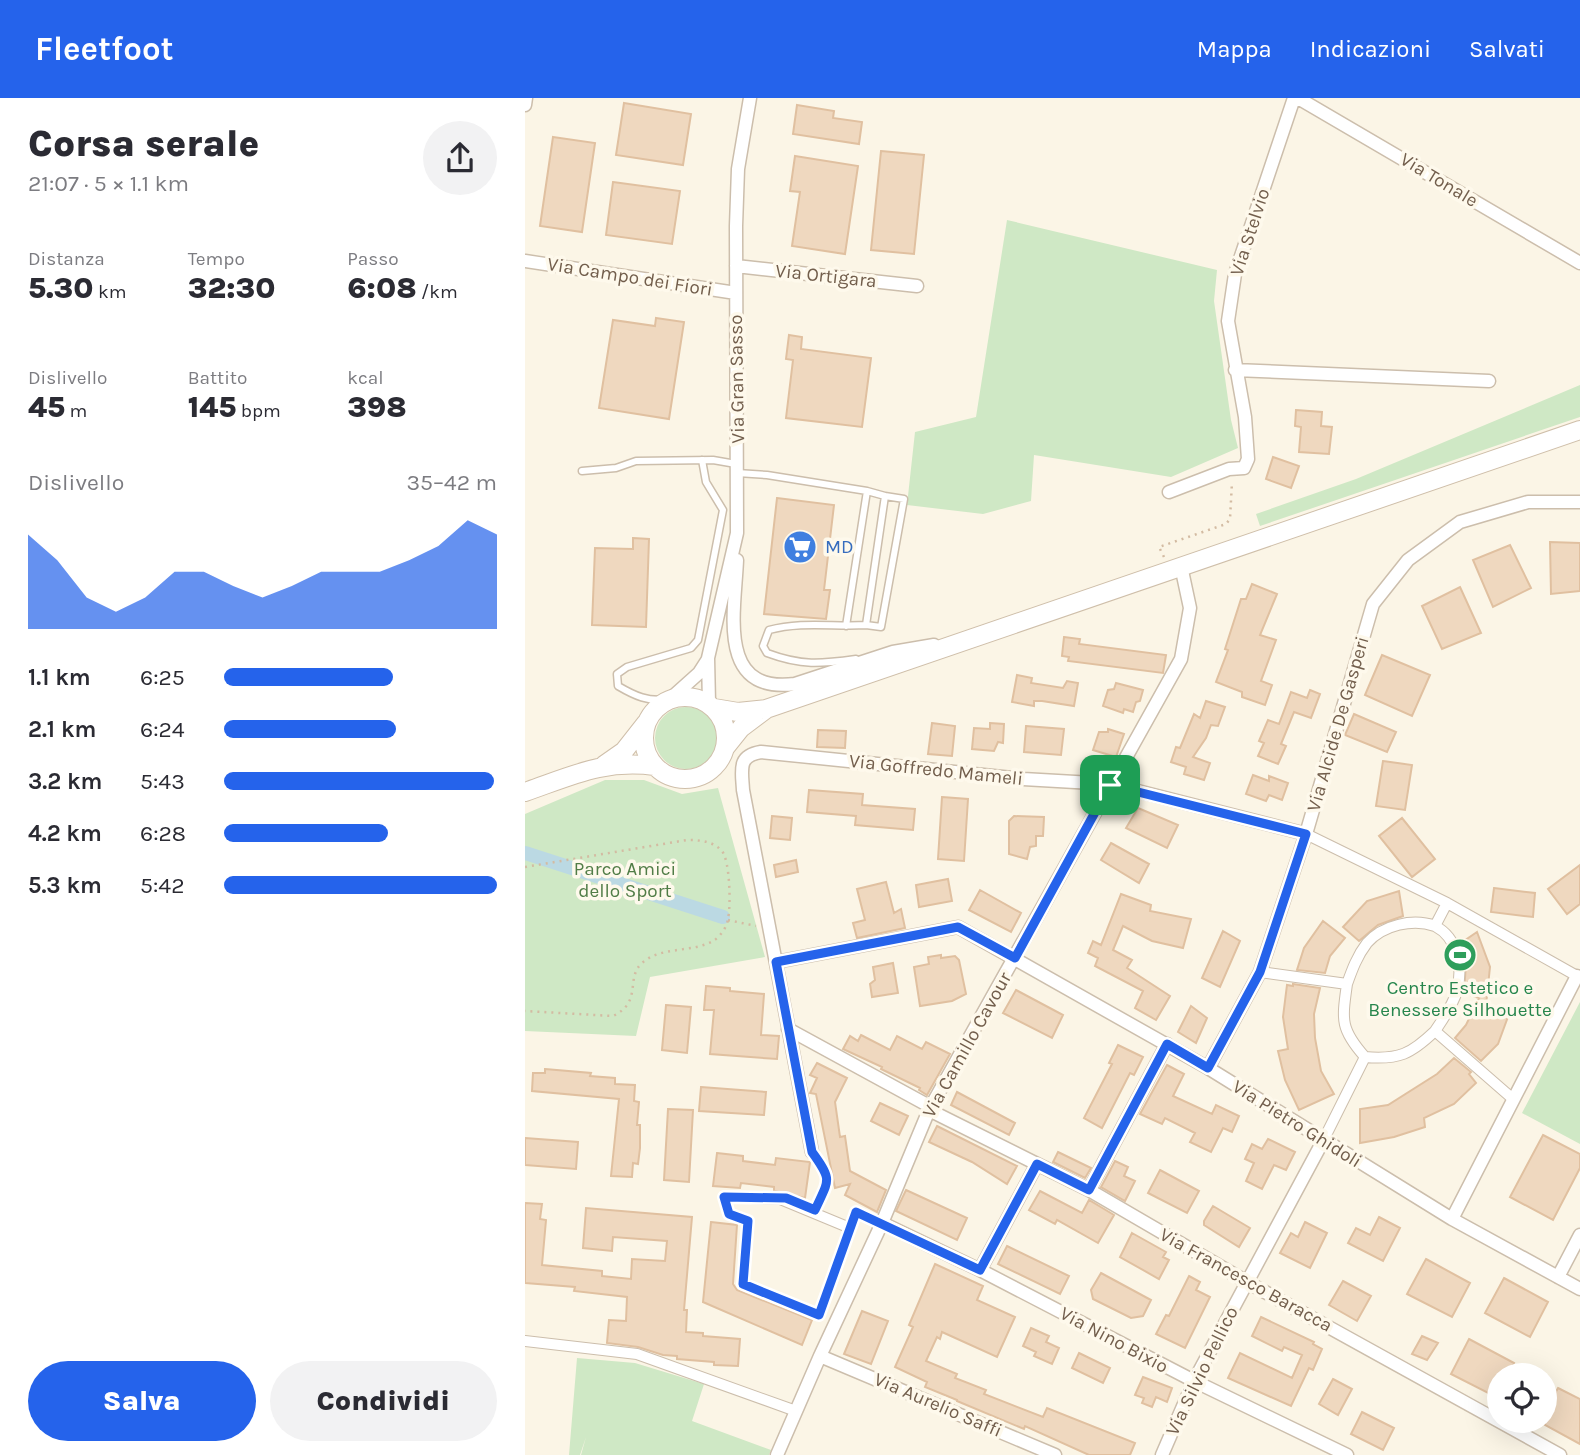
<!DOCTYPE html>
<html lang="it">
<head>
<meta charset="utf-8">
<style>
	body { margin:0; font-family:Karla,sans-serif; background:#f2f2f3; color:#2b2b33; height:100vh; display:flex; flex-direction:column; font-size:26px; white-space:nowrap }
	* { box-sizing:border-box; margin:0 }
	p { font-size:23px; color:#7c7c81 }
	.icon { flex:none; width:38px; height:38px; fill:none; stroke:currentColor; stroke-width:2; stroke-linecap:round; stroke-linejoin:round }
	.map { position:relative; flex:1; overflow:hidden }
	.panel { display:flex; flex-direction:column; background:#fff; width:525px }
	.panel>* { flex:none }
	.tools { position:absolute; left:962px; top:1265px; display:grid; gap:14px }
	.tools a { display:grid; place-items:center; width:70px; height:70px; border-radius:50%; background:#fff; box-shadow:0 7px 28px #0002; font-size:35px }
	.pin { position:absolute; display:grid; place-items:center; width:60px; height:60px; color:#fff; margin:-30px; border-radius:14px; box-shadow:0 4px 10px #0006 }
	.round { display:grid; place-items:center; flex:none; width:74px; height:74px; border-radius:37px; background:#f2f2f3 }
	.headline { display:flex; align-items:center; justify-content:space-between; height:119px; padding:0 28px }
	h1 { font-size:38px; font-weight:800; line-height:52px }
	.metrics { display:grid; grid-template-columns:repeat(3,1fr); gap:10px; height:119px; padding:7px 28px }
	.metrics div { display:grid; align-content:center }
	.metrics b { font-size:30px; font-weight:800 }
	.metrics small { font-size:19px; font-weight:400 }
	.metrics p { font-size:19px }
	.chart { height:196px; padding:14px 28px }
	.chart p { display:flex; justify-content:space-between }
	.chart svg { width:100%; height:126px; margin-top:7px; fill:#2563eb; opacity:.7 }
	.button { display:flex; gap:14px; margin-top:auto; padding:14px 28px }
	.button a { flex:1; height:80px; border-radius:42px; background:#2563eb; color:#fff; font-size:28px; font-weight:800; line-height:80px; text-align:center }
	.button a+a { background:#f2f2f3; color:#2b2b33 }
	ul { padding:0 28px; list-style:none; font-size:23px }
	li { display:grid; grid-template-columns:112px 84px 1fr; align-items:center; height:52px }
	li i { height:18px; border-radius:9px; background:#2563eb }
	header { display:flex; align-items:center; gap:42px; box-sizing:border-box; height:98px; padding:0 35px; background:#2563eb; color:#fff }
	header strong { font-size:33px }
	nav { display:flex; gap:38px; margin-inline-start:auto; font-size:24px }
	main { display:flex; flex:1; min-height:0 }
	.map>svg:first-child { display:block }
	.green { fill:#cfe8c5 }
	.lines { fill:none; stroke-linecap:round; stroke-linejoin:round }
	.canal { stroke:#bbd9e3; stroke-width:14 }
	.building { fill:#efd8bf; stroke:#e0c0a0; stroke-width:2 }
	.service-casing { stroke:#ccbeac; stroke-width:9 }
	.pedestrian-casing { stroke:#ccbeac; stroke-width:12 }
	.minor-casing { stroke:#ccbeac; stroke-width:15 }
	.secondary-casing { stroke:#cfbfaa; stroke-width:20 }
	.path { stroke:#d3bba2; stroke-width:2.5; stroke-dasharray:2 5; stroke-linecap:butt }
	.service { stroke:#fff; stroke-width:6 }
	.pedestrian { stroke:#fff; stroke-width:10 }
	.minor { stroke:#fff; stroke-width:12 }
	.secondary { stroke:#fff; stroke-width:18 }
	.route-casing { stroke:#fff; stroke-width:14 }
	.route { stroke:#2563eb; stroke-width:9 }
	.labels { text-anchor:middle; dominant-baseline:central; stroke-width:7; stroke-linejoin:round; paint-order:stroke }
	.street-label { font-size:19px; fill:#725e4c; stroke:#fef9ec }
	.shop-label { font-size:19px; fill:#366cbe; stroke:#fef9ec; text-anchor:start }
	.park-label { font-size:19px; fill:#517d47; stroke:#fef9ec }
	.leisure-label { font-size:19px; fill:#27864d; stroke:#fef9ec }
</style>
</head>
<body>
<header>
<strong>Fleetfoot</strong>
<nav><a>Mappa</a><a>Indicazioni</a><a>Salvati</a></nav>
</header>
<main>
<section class="panel">
<div class="headline"><div><h1>Corsa serale</h1><p>21:07 · 5 × 1.1 km</p></div><a class="round"><svg class="icon" aria-label="share" viewBox="0 0 24 24"><path d="M12 15V3M7 8l5-5 5 5M5 13v7h14v-7"/></svg></a></div>
<div class="metrics">
<div><p>Distanza</p><b>5.30<small> km</small></b></div>
<div><p>Tempo</p><b>32:30</b></div>
<div><p>Passo</p><b>6:08<small> /km</small></b></div>
</div>
<div class="metrics">
<div><p>Dislivello</p><b>45<small> m</small></b></div>
<div><p>Battito</p><b>145<small> bpm</small></b></div>
<div><p>kcal</p><b>398</b></div>
</div>
<div class="chart"><p><span>Dislivello</span>35–42 m</p>
<svg viewBox="0 0 160 44" preserveAspectRatio="none"><path d="M0 44V11L10 20L20 33L30 38L40 33L50 24L60 24L70 29L80 33L90 29L100 24L110 24L120 24L130 20L140 15L150 6L160 11V44z"/></svg>
</div>
<ul>
<li><b>1.1 km</b>6:25<i style="width:62%"></i></li>
<li><b>2.1 km</b>6:24<i style="width:63%"></i></li>
<li><b>3.2 km</b>5:43<i style="width:99%"></i></li>
<li><b>4.2 km</b>6:28<i style="width:60%"></i></li>
<li><b>5.3 km</b>5:42<i style="width:100%"></i></li>
</ul>
<div class="button"><a>Salva</a><a>Condividi</a></div>
</section>
<div class="map">
<svg width="1055" height="1357" viewBox="0 0 1055 1357">
	<rect width="100%" height="100%" fill="#fbf5e6"/>
	<path class="green" d="M482 122 692 172 689 203 706 322 713 350 646 379 509 357 506 403 458 416 382 407 390 334 451 319Z
		M1055 287V319L735 428 731 416 831 381Z
		M130 640a31 31 0 1 1 62 0a31 31 0 1 1-62 0Z
		M80 682H119L157 696 193 690 240 859 125 879 111 938 0 933V716Z
		M1055 904V1046L997 1015Z
		M52 1260 110 1265 179 1286 167 1323 246 1352 244 1357H56L61 1339 55 1357H44Z"/>
	<g class="lines">
		<path class="canal" d="M0 755 198 819"/>
	</g>
	<path class="building" d="M99 5 166 16 158 67 91 57Z
		M272 7 309 13 308 20 337 24 334 46 268 36Z
		M28 39 70 45 57 134 15 128Z
		M356 53 399 57 389 156 346 152Z
		M270 58 333 68 320 156 267 148 275 94 265 93Z
		M88 84 155 93 147 146 81 137Z
		M131 220 159 224 144 321 74 310 88 222 130 228Z
		M264 237 277 239 276 251 346 260 337 329 261 320 268 262 261 261Z
		M771 312 797 314 796 328 807 329 804 356 774 354 776 329 770 328Z
		M748 359 774 368 766 390 741 381Z
		M252 400 309 407 299 492H305L301 521 239 516Z
		M108 440 124 441 121 529 67 527 70 450 108 451Z
		M1025 444 1055 445V493L1026 496Z
		M985 447 1006 490 968 509 948 462Z
		M727 486 752 496 735 537 751 542 736 583 747 587 740 607 717 599V594L691 584 703 552 700 551 716 501H721Z
		M935 489 956 535 917 551 897 508Z
		M539 539 555 541 554 546 641 557 638 575 543 563 544 559 537 558Z
		M857 557 905 577 887 618 840 597Z
		M492 577 507 580 506 585 538 590 542 583 553 585 549 608 517 603H509V608L487 604Z
		M591 585 618 592 615 603 611 604 608 614 599 611 598 615 578 608 583 592 589 591Z
		M785 592 795 596 786 620 769 614 756 646 761 648 753 666 733 658 739 645 734 643 743 622 754 626 766 594 782 600Z
		M681 603 700 609 693 628 686 627 681 640 668 659 685 665 679 682 659 676 661 669 646 664 651 649 655 650 669 616 675 620Z
		M829 616 871 634 862 654 820 637Z
		M407 625 430 628 427 658 403 656Z
		M465 625 479 626 478 645 473 644 469 653 447 651 449 630 465 631Z
		M501 628 539 631 536 657 499 654Z
		M583 631 599 636 591 659 568 652 574 634H583Z
		M293 632 321 633 320 650 292 649Z
		M858 663 887 667 880 712 851 708Z
		M728 677 744 683V678L763 685 757 702 744 697 741 703 721 696Z
		M284 692 338 696 337 707 390 711 388 732 330 727 331 718 282 714Z
		M417 699 443 701 439 763 413 761Z
		M613 710 653 727 642 750 601 730Z
		M247 718 267 720 265 742 245 740Z
		M489 718 519 719 518 738H511V748L505 749 502 761 484 756V723Z
		M877 720 910 761 887 779 854 738Z
		M586 745 624 766 614 785 576 762Z
		M271 762 273 774 251 779 249 767Z
		M1055 767V806L1042 816 1023 791Z
		M423 781 427 803 394 809 391 787Z
		M361 784 369 815 376 811 380 830 332 840 328 825 340 822 332 791Z
		M969 790 1010 795 1008 819 966 814Z
		M455 792 496 815 486 834 444 812Z
		M874 793 878 818 853 827 834 843 818 829 842 803Z
		M596 796 626 807 625 813 666 821 658 850 627 843 598 828 588 852 607 862 602 870 645 898 631 922 610 910 618 893 570 868 573 860 563 855 568 843 576 847Z
		M798 823 820 840 805 858 800 875 772 872 779 850Z
		M698 833 715 843 695 889 677 880Z
		M952 834 965 869 961 907 984 916 973 946 956 963 930 940 941 927 954 900 939 895 941 865 936 845Z
		M416 857V860L430 858 434 862 441 896 427 903 395 908 389 869 404 866 403 859Z
		M368 865 373 895 347 899 345 886 350 882 348 869Z
		M768 886 795 890 789 916 790 940 796 973 809 996 774 1012 760 982 753 953 763 951 758 919 762 887 768 888Z
		M181 888 205 890V893L239 896 236 937 254 938 252 961 185 956 189 912H179Z
		M491 892 538 917 527 940 478 915Z
		M141 907 166 909 162 955 137 952Z
		M666 908 682 920 671 945 653 934Z
		M336 937 365 952 372 938 397 951 401 944 425 956 402 997 394 992 395 990 356 971 357 969 318 951 325 938 333 943Z
		M593 947 618 959 609 977 605 975 577 1030 559 1020 587 966 584 965Z
		M929 960 946 974 944 976 951 985 929 1006 899 1020 900 1029 869 1039 835 1045V1011L863 1007 912 976Z
		M292 965 322 980 310 1004 315 1039 320 1038 325 1073 361 1092 352 1114 320 1097 325 1086 310 1090 291 996 285 995 292 980 285 977Z
		M642 967 659 976 648 998 687 1016 691 1007 714 1018 707 1034 698 1030 686 1054 665 1044 670 1035 640 1020 637 1026 615 1016Z
		M20 971 66 975 65 978 90 980V986L110 987 109 1003 114 1004 112 1027H115V1050L113 1066 108 1065 107 1079 86 1078 94 1001 7 993 8 975H20Z
		M176 989 241 994 239 1017 174 1013Z
		M432 994 490 1025 484 1037 426 1007Z
		M355 1005 383 1018 374 1037 346 1023Z
		M143 1011 168 1012 164 1084 139 1082Z
		M412 1028 492 1068 482 1086 447 1064 404 1044Z
		M1018 1037 1055 1056V1070L1028 1122 985 1099Z
		M0 1040 53 1044 51 1071 0 1067Z
		M743 1041 770 1054 761 1072 749 1067 737 1091 721 1083 729 1065 720 1061 727 1046 737 1051Z
		M533 1054 566 1070 560 1080 528 1064Z
		M192 1055 218 1058V1063L250 1067 251 1060 285 1064 280 1100 249 1093V1089L216 1085 215 1090 188 1088Z
		M590 1063 603 1069 599 1078 610 1083 600 1103 576 1089Z
		M635 1072 674 1093 662 1115 623 1095Z
		M381 1092 442 1120 432 1142 371 1113Z
		M515 1093 557 1115 564 1102 589 1117 573 1145 532 1122 530 1126 504 1112Z
		M0 1105 17 1106 15 1121 21 1122 17 1167 77 1173V1178L106 1181 107 1161 140 1163 142 1143 88 1139 87 1153 58 1150 61 1110 167 1119 159 1212H162L161 1234 178 1235V1238L215 1241 213 1268 189 1267V1264L152 1261V1258L138 1257 113 1249 82 1245 84 1222 101 1223 102 1199 49 1193 50 1189 0 1185Z
		M688 1108 725 1130 714 1149 679 1127V1123Z
		M854 1119 875 1130 858 1163 823 1145 831 1130 845 1137Z
		M186 1124 212 1127 208 1186 212 1192 287 1222 277 1247 178 1204Z
		M780 1124 802 1135 785 1170 755 1155 766 1135 773 1139Z
		M607 1135 641 1154 638 1159 644 1162 634 1181 595 1159Z
		M482 1148 544 1178 535 1196 473 1166Z
		M901 1161 945 1185 927 1219 882 1196Z
		M410 1166 458 1188 452 1202 490 1219 472 1259 417 1234 415 1241 412 1239 401 1263 432 1276 430 1280 461 1292 459 1296 518 1319 522 1310 610 1345 605 1357H564L500 1328 499 1331 432 1303V1302L400 1289 402 1284 370 1269 388 1229 384 1227Z
		M576 1175 626 1202 618 1218 606 1220 568 1201 566 1192Z
		M664 1178 675 1184 671 1192 685 1199 660 1250 631 1236 641 1217 644 1218Z
		M979 1180 1023 1204 1005 1239 960 1215Z
		M818 1183 846 1198 832 1223 804 1207Z
		M337 1213 363 1223 346 1266 319 1256Z
		M736 1219 789 1244 788 1246 797 1251 788 1272 784 1270 766 1308 703 1280 715 1255 767 1280 777 1257 759 1249 757 1253 727 1238Z
		M506 1230 524 1238 521 1244 534 1250 527 1266 509 1258 511 1254 498 1248Z
		M897 1238 913 1245 902 1262 887 1256Z
		M944 1241 989 1265 982 1278H975V1291L971 1299 926 1276Z
		M554 1255 585 1270 578 1285 547 1270Z
		M618 1279 647 1290 642 1304 631 1299 627 1309 617 1305 619 1300 610 1297Z
		M808 1281 827 1291 813 1317 794 1306Z
		M1033 1290 1055 1301V1346L1020 1327V1314Z
		M837 1314 869 1330 858 1352 826 1336Z"/>
	<g class="lines">
		<defs>
			<path id="service" d="M57 373 91 370 111 363 188 362 211 366
				M212 375 242 377 342 393 360 398 341 527C308 529 277 523 244 532L238 548 242 555C277 568 295 566 331 561
				M341 527 356 529 379 401 360 398
				M321 528 342 393
				M143 601C123 604 110 598 93 588L92 576 102 569 166 550 173 542 198 412 181 384 177 362"/>
			<path id="pedestrian" d="M781 736 922 805 1052 878
				M910 828C933 840 938 869 932 893 928 907 918 921 910 933
				M735 874 822 886C817 922 815 931 840 959
				M822 886C827 872 832 858 842 845 858 827 888 820 910 828L922 805
				M798 1043 840 959C874 962 886 956 910 933L988 1001
				M199 1099 255 1101 325 1130 294 1217 218 1187 223 1123 204 1116Z
				M0 1243 112 1256 271 1313"/>
			<path id="minor" d="M773 0 1055 165
				M0 7 1 0
				M0 163 211 195
				M211 168 392 188
				M710 272 964 283
				M644 394 704 371 719 370 723 361 720 319 703 223 710 176 769 0
				M212 462C210 513 191 596 270 586L368 554 409 547
				M145 601 174 575 183 561
				M184 605 183 560 212 435 211 128 213 71 225 0
				M251 864 433 829 683 970 927 1121 1055 1191
				M263 931 406 1009
				M683 970 735 874 781 736 848 506 883 462 935 424 1003 404H1055
				M404 1012 564 1092 722 1184 1035 1357
				M287 1054 218 692C217 672 212 658 236 654L498 681 585 686 781 736
				M564 1092 642 946
				M927 1121 1052 878 1055 879
				M357 1125 455 1172 669 1283 822 1357
				M455 1172 512 1066
				M1033 1179 1055 1137
				M295 1258 530 1357
				M252 1357 295 1258 357 1125 404 1012 656 561 665 510 656 468
				M637 1357 669 1283 798 1043"/>
			<path id="secondary" d="M119 640a41 41 0 1 1 82 0a41 41 0 1 1-82 0Z
				M189 610 213 614 241 611 1055 332
				M200 650 216 630 240 612
				M79 667 99 653 121 625
				M0 694C46 678 80 661 130 668"/>
		</defs>
		<use href="#service" class="service-casing"/>
		<use href="#pedestrian" class="pedestrian-casing"/>
		<use href="#minor" class="minor-casing"/>
		<use href="#secondary" class="secondary-casing"/>
		<path class="path" d="M639 459 634 449 701 426 705 421 707 384
			M0 769 162 742C175 742 188 743 197 753 205 763 206 808 203 821 202 829 195 839 188 843 167 855 136 848 117 865 100 880 118 904 88 918L0 913
			M203 822 231 828
			M293 1106C302 1086 307 1082 293 1062
			M329 1121 331 1114 345 1120"/>
		<use href="#service" class="service"/>
		<use href="#pedestrian" class="pedestrian"/>
		<use href="#minor" class="minor"/>
		<use href="#secondary" class="secondary"/>
	</g>
	<g class="lines">
		<defs>
			<path id="route" d="M585 687 781 736 735 874 683 970 642 946 564 1092 512 1066 455 1172 331 1114 294 1217 218 1186 223 1123 204 1116 199 1099 261 1100 290 1112C304 1081 308 1083 287 1054L251 864 433 829 490 860Z"/>
		</defs>
		<use href="#route" class="route-casing"/>
		<use href="#route" class="route"/>
	</g>
	<defs>
		<symbol id="supermarket-disc" viewBox="-11 -11 22 22"><circle r="9.5" fill="#3f7fe0" stroke="#fef9ec"/><path d="M-6-5.5h2.5l.6 2H6L4.5 2H-2.5L-4.4-4H-6ZM-1.5 3.2a1.3 1.3 0 1 0 .1 0ZM3 3.2a1.3 1.3 0 1 0 .1 0Z" fill="#fff"/></symbol>
		<symbol id="stadium-disc" viewBox="-11 -11 22 22"><circle r="9.5" fill="#2e9e5b" stroke="#fef9ec"/><path d="M0-5a6.5 5 0 1 0 0 10a6.5 5 0 1 0 0-10ZM-3.5-1.8h7v3.6h-7Z" fill="#fff"/></symbol>
	</defs>
	<g fill-rule="evenodd">
		<use href="#supermarket-disc" x="256" y="430" width="38" height="38"/>
		<use href="#stadium-disc" x="916" y="838" width="38" height="38"/>
	</g>
	<g class="labels">
		<g class="street-label">
			<text transform="translate(914 82) rotate(31)">Via Tonale</text>
			<text transform="translate(725 134) rotate(-72)">Via Stelvio</text>
			<text transform="translate(301 178) rotate(6)">Via Ortigara</text>
			<text transform="translate(105 179) rotate(9)">Via Campo dei Fiori</text>
			<text transform="translate(212 281) rotate(-91)">Via Gran Sasso</text>
			<text transform="translate(813 626) rotate(-74)">Via Alcide De Gasperi</text>
			<text transform="translate(411 672) rotate(6)">Via Goffredo Mameli</text>
			<text transform="translate(442 947) rotate(-61)">Via Camillo Cavour</text>
			<text transform="translate(772 1026) rotate(32)">Via Pietro Ghidoli</text>
			<text transform="translate(721 1182) rotate(29)">Via Francesco Baracca</text>
			<text transform="translate(589 1242) rotate(28)">Via Nino Bixio</text>
			<text transform="translate(677 1273) rotate(-64)">Via Silvio Pellico</text>
			<text transform="translate(413 1307) rotate(23)">Via Aurelio Saffi</text>
		</g>
		<g class="shop-label">
			<text x="300" y="449">MD</text>
		</g>
		<g class="park-label">
			<text x="100" y="771">Parco Amici<tspan x="100" dy="22">dello Sport</tspan></text>
		</g>
		<g class="leisure-label">
			<text x="935" y="890">Centro Estetico e<tspan x="935" dy="22">Benessere Silhouette</tspan></text>
		</g>
	</g>
</svg>
<div class="tools">
<a><svg class="icon" aria-label="locate" viewBox="0 0 24 24"><circle cx="12" cy="12" r="6"/><path d="M12 2v4M12 18v4M2 12h4M18 12h4"/></svg></a>
</div>
<div class="pin" style="left:585px;top:687px;background:#1e9e55"><svg class="icon" aria-label="arrive" viewBox="0 0 24 24"><path d="M6 21V4h12l-3 4 3 4H6"/></svg></div>
</div>
</main>
</body>
</html>
